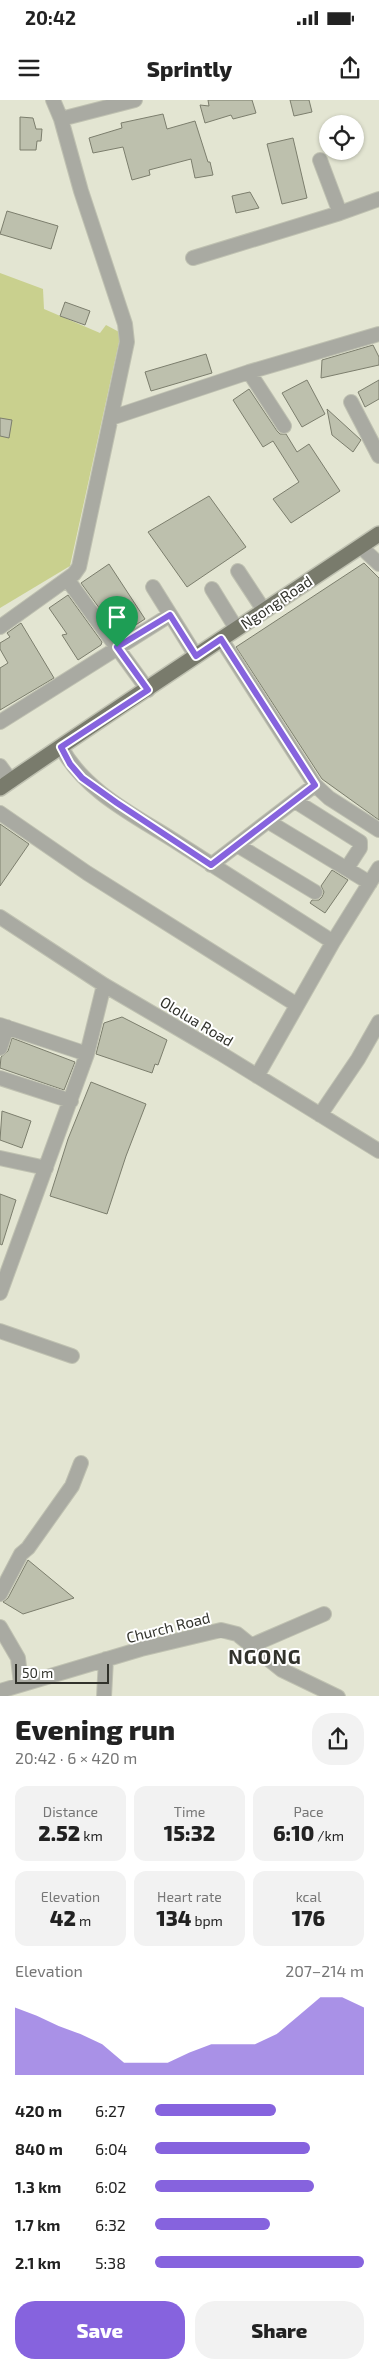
<!DOCTYPE html>
<html lang="en">
<head>
<meta charset="utf-8">
<style>
	body { margin:0; font-family:"Exo 2",sans-serif; background:#f2f2f2; color:#222; height:100vh; display:flex; flex-direction:column; font-size:19px; white-space:nowrap }
	* { box-sizing:border-box; margin:0 }
	p { font-size:16px; color:#767676 }
	.icon { flex:none; width:28px; height:28px; fill:none; stroke:currentColor; stroke-width:2; stroke-linecap:round; stroke-linejoin:round }
	.map { position:relative; height:1596px; overflow:hidden }
	.panel { display:flex; flex-direction:column; background:#fff; flex:1 }
	.panel>* { flex:none }
	.fabs { position:absolute; left:319px; top:15px; display:grid; gap:10px }
	.fabs a { display:grid; place-items:center; width:45px; height:45px; border-radius:50%; background:#fff; box-shadow:0 1px 4px #0004; font-size:25px }
	.scale { position:absolute; left:15px; bottom:12px; width:94px; box-sizing:border-box; padding-left:5px; border:2px solid #31322b; border-top:0; font-size:14px; line-height:18px; white-space:nowrap; color:#31322b; -webkit-text-stroke:4px #fff; paint-order:stroke }
	.pin { position:absolute; display:grid; place-items:center; width:42px; height:42px; color:#fff; margin:-51px -21px; border-radius:50% 50% 50% 0; rotate:-45deg; box-shadow:0 0 5px #0007 }
	.pin .icon { rotate:45deg }
	.round { display:grid; place-items:center; flex:none; width:52px; height:52px; border-radius:20px; background:#f2f2f2 }
	.headline { display:flex; align-items:center; justify-content:space-between; height:85px; padding:0 15px }
	h1 { font-size:28px; font-weight:800; line-height:38px }
	.stats { display:grid; grid-template-columns:repeat(3,1fr); gap:8px; height:85px; padding:5px 15px }
	.stats div { display:grid; align-content:center; border-radius:12px; background:#f2f2f2; text-align:center }
	.stats b { font-size:21px; font-weight:800 }
	.stats small { font-size:14px; font-weight:400 }
	.stats p { font-size:14px }
	.chart { height:140px; padding:10px 15px }
	.chart p { display:flex; justify-content:space-between }
	.chart svg { width:100%; height:90px; margin-top:5px; fill:#8663de; opacity:.7 }
	.button { display:flex; gap:10px; margin-top:auto; padding:10px 15px }
	.button a { flex:1; height:58px; border-radius:20px; background:#8663de; color:#fff; font-size:20px; font-weight:800; line-height:58px; text-align:center }
	.button a+a { background:#f2f2f2; color:#222 }
	ul { padding:0 15px; list-style:none; font-size:16px }
	li { display:grid; grid-template-columns:80px 60px 1fr; align-items:center; height:38px }
	li i { height:12px; border-radius:6px; background:#8663de }
	.status { display:flex; justify-content:space-between; align-items:center; height:35px; padding:0 25px; background:#fff; direction:ltr }
	.status svg { height:14px; fill:currentColor }
	header { display:flex; justify-content:space-between; align-items:center; height:65px; padding:0 15px; background:#fff; font-size:22px; font-weight:800 }
	.map>svg:first-child { display:block }
	.green { fill:#c9d08e }
	.building { fill:#bdc0ad; stroke:#7c7e6d }
	.lines { fill:none; stroke-linecap:round; stroke-linejoin:round }
	.minor-casing { stroke:#bfc1b1; stroke-width:16 }
	.major-casing { stroke:#bfc1b1; stroke-width:18 }
	.minor { stroke:#a9aaa2; stroke-width:14 }
	.major { stroke:#797b6c; stroke-width:15 }
	.route-casing { stroke:#fff; stroke-width:10 }
	.route { stroke:#8663de; stroke-width:6 }
	.labels { text-anchor:middle; dominant-baseline:central; stroke-width:4; stroke-linejoin:round; paint-order:stroke }
	.street-label { font-size:15px; fill:#31322b; stroke:#fff }
	.district-label { font-size:20px; font-weight:bold; letter-spacing:1px; fill:#31322b; stroke:#fff }
</style>
</head>
<body>
<div class="status"><b>20:42</b><svg viewBox="0 0 49 12"><path d="M0 12V9h3v3zM5 12V6h3v6zM10 12V3h3v9zM15 12V0h3v12zM26 1h20v11H26zM47 4h2v5h-2z"/></svg></div>
<header><svg class="icon" aria-label="menu" viewBox="0 0 24 24"><path d="M4 6h16M4 12h16M4 18h16"/></svg>Sprintly<svg class="icon" aria-label="share" viewBox="0 0 24 24"><path d="M12 15V3M7 8l5-5 5 5M5 13v7h14v-7"/></svg></header>
<div class="map">
<svg width="379" height="1597" viewBox="0 0 379 1597">
	<rect width="100%" height="100%" fill="#e3e5d2"/>
	<path class="green" d="M0 173 43 189 44 209 100 233 106 225 121 233 70 466 0 508Z"/>
	<path class="building" d="M208 0H252L256 13 233 19 231 15 205 23 200 5 209 6Z
		M290 0H309L312 12 294 16Z
		M163 14 167 29 195 21 208 62H210L213 75 195 78 191 59 149 70 150 75 132 80 123 47 93 53 89 38 122 28 121 23Z
		M20 17 33 18 36 29H42L41 41H37L36 50H20Z
		M293 38 307 98 282 104 267 44Z
		M250 92 259 108 236 113 232 96Z
		M7 111 58 126 51 149 0 134Z
		M65 202 90 211 85 225 60 216Z
		M373 245 379 257V265L321 278 322 260Z
		M206 254 212 273 151 291 145 272Z
		M307 280 325 314 302 327 282 293Z
		M379 280V299L365 307 358 292Z
		M249 289 277 331 280 334H286L297 352 309 344 340 391 291 423 273 399 299 382 273 341 263 347 233 300Z
		M327 309 361 340 353 352 332 335Z
		M0 318 12 320 9 338 0 336Z
		M209 396 246 447 187 487 148 432Z
		M364 463 379 478V720L322 679 236 547Z
		M109 464 145 519 123 533 116 531 81 483Z
		M68 495 102 542 101 545 78 560 62 535 67 534 49 508Z
		M21 523 54 578 0 610V568L8 563 0 549V543L10 537 7 533Z
		M0 724 29 744 0 786Z
		M332 770 348 780 325 813 310 803 312 800H319L322 797 324 792 321 786Z
		M122 917 167 940 158 965 155 964 152 973 96 954 104 923Z
		M12 938 75 962 64 990 0 968 1 957 8 951Z
		M91 982 146 1004 126 1056 107 1114 50 1096 68 1039Z
		M2 1011 31 1021 22 1048 0 1040Z
		M0 1094 16 1100 2 1145 0 1144Z
		M28 1460 74 1498 23 1514 3 1502 8 1498Z"/>
	<g class="lines">
		<defs>
			<path id="minor" d="M61 19 135 0
				M320 60 340 113
				M193 158 340 113 379 99
				M249 272 284 326
				M351 302 379 356
				M111 318 249 272 379 234
				M361 447 379 464
				M238 471 263 509
				M67 479 148 590
				M153 487 196 556
				M212 489 236 528
				M0 527 74 474 79 467 127 242 125 224 81 91 61 19 53 0
				M221 539 315 685 329 698 379 730
				M0 622 170 515
				M61 647C85 692 136 716 178 743 229 776 281 809 333 842
				M0 666 11 681
				M295 701 360 742V748L347 768
				M0 713 87 773 297 905
				M269 722 370 783
				M237 745 315 792
				M211 765 315 685
				M0 817 104 885 220 953 379 1051
				M0 925 87 954 104 885
				M0 948 7 927
				M257 976 333 842 379 768
				M0 978 71 1001
				M320 1015 358 959 379 922
				M0 1058 46 1068
				M0 1193 87 954
				M0 1231 72 1256
				M0 1494 21 1454 28 1448 72 1386 81 1363
				M0 1527 18 1558 21 1584
				M250 1546 324 1514
				M0 1591 141 1549 221 1530 237 1534 282 1570 338 1597
				M104 1597 106 1559"/>
			<path id="major" d="M0 688C125 602 252 519 379 434"/>
		</defs>
		<use href="#minor" class="minor-casing"/>
		<use href="#major" class="major-casing"/>
		<use href="#minor" class="minor"/>
		<use href="#major" class="major"/>
	</g>
	<g class="lines">
		<defs>
			<path id="route" d="M170 515 196 556 221 539 315 685 211 765 117 703 82 678 70 664 61 647 148 590 117 547Z"/>
		</defs>
		<use href="#route" class="route-casing"/>
		<use href="#route" class="route"/>
	</g>
	<g class="labels">
		<g class="street-label">
			<text transform="translate(276 502) rotate(-34)">Ngong Road</text>
			<text transform="translate(197 921) rotate(31)">Ololua Road</text>
			<text transform="translate(168 1527) rotate(-14)">Church Road</text>
		</g>
		<g class="district-label">
			<text x="265" y="1556">NGONG</text>
		</g>
	</g>
</svg>
<div class="fabs">
<a><svg class="icon" aria-label="locate" viewBox="0 0 24 24"><circle cx="12" cy="12" r="6"/><path d="M12 2v4M12 18v4M2 12h4M18 12h4"/></svg></a>
</div>
<div class="scale">50 m</div>
<div class="pin" style="left:117px;top:547px;background:#1e9e55"><svg class="icon" aria-label="arrive" viewBox="0 0 24 24"><path d="M6 21V4h12l-3 4 3 4H6"/></svg></div>
</div>
<section class="panel">
<div class="headline"><div><h1>Evening run</h1><p>20:42 · 6 × 420 m</p></div><a class="round"><svg class="icon" aria-label="share" viewBox="0 0 24 24"><path d="M12 15V3M7 8l5-5 5 5M5 13v7h14v-7"/></svg></a></div>
<div class="stats">
<div><p>Distance</p><b>2.52<small> km</small></b></div>
<div><p>Time</p><b>15:32</b></div>
<div><p>Pace</p><b>6:10<small> /km</small></b></div>
</div>
<div class="stats">
<div><p>Elevation</p><b>42<small> m</small></b></div>
<div><p>Heart rate</p><b>134<small> bpm</small></b></div>
<div><p>kcal</p><b>176</b></div>
</div>
<div class="chart"><p><span>Elevation</span>207–214 m</p>
<svg viewBox="0 0 160 44" preserveAspectRatio="none"><path d="M0 44V11L10 15L20 20L30 24L40 29L50 38L60 38L70 38L80 33L90 29L100 29L110 29L120 24L130 15L140 6L150 6L160 11V44z"/></svg>
</div>
<ul>
<li><b>420 m</b>6:27<i style="width:58%"></i></li>
<li><b>840 m</b>6:04<i style="width:74%"></i></li>
<li><b>1.3 km</b>6:02<i style="width:76%"></i></li>
<li><b>1.7 km</b>6:32<i style="width:55%"></i></li>
<li><b>2.1 km</b>5:38<i style="width:100%"></i></li>
</ul>
<div class="button"><a>Save</a><a>Share</a></div>
</section>
</body>
</html>
